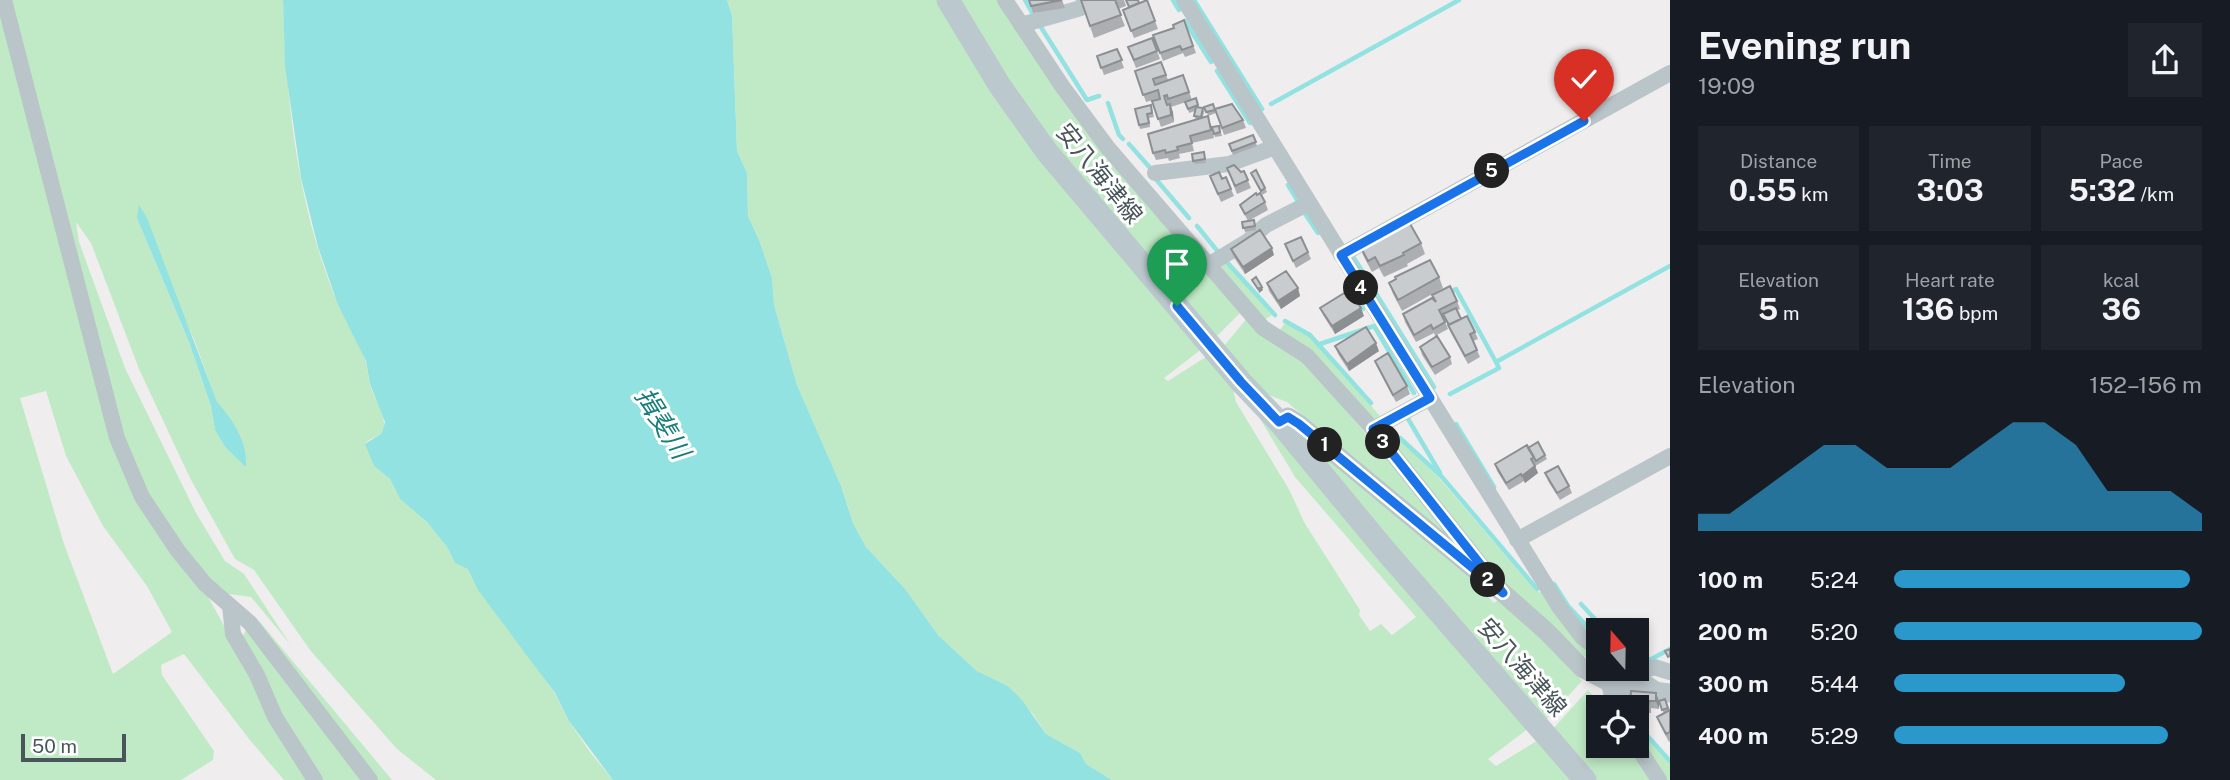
<!DOCTYPE html>
<html lang="en">
<head>
<meta charset="utf-8">
<style>
	body { margin:0; font-family:"Public Sans","Noto Sans JP",sans-serif; background:#20242c; color:#f1f3f6; height:100vh; display:flex; flex-direction:column; font-size:26px; white-space:nowrap }
	* { box-sizing:border-box; margin:0 }
	p { font-size:23px; color:#9ea1a6 }
	.icon { flex:none; width:38px; height:38px; fill:none; stroke:currentColor; stroke-width:2; stroke-linecap:round; stroke-linejoin:round }
	.map { position:relative; flex:1; overflow:hidden }
	.details { display:flex; flex-direction:column; background:#171b24; width:560px }
	.details>* { flex:none }
	.needle { width:46px; rotate:340deg }
	.controls { position:absolute; left:1586px; top:618px; display:grid; gap:14px }
	.controls a { display:grid; place-items:center; width:63px; height:63px; border-radius:0px; background:#171b24; box-shadow:0 4px 10px #0003; font-size:35px }
	.scale { position:absolute; left:21px; bottom:18px; width:105px; box-sizing:border-box; padding-left:7px; border:4px solid #485559; border-top:0; font-size:19px; line-height:24px; white-space:nowrap; color:#485559; -webkit-text-stroke:5px #fff; paint-order:stroke }
	.pin { position:absolute; display:grid; place-items:center; width:60px; height:60px; color:#fff; margin:-72px -30px; border-radius:50% 50% 50% 0; rotate:-45deg; box-shadow:0 0 7px #0007 }
	.pin .icon { rotate:45deg }
	.km { position:absolute; width:35px; height:35px; margin:-18px; border-radius:50%; background:#222; color:#fff; font-size:19px; line-height:35px; text-align:center }
	.round { display:grid; place-items:center; flex:none; width:74px; height:74px; border-radius:0px; background:#20242c }
	.headline { display:flex; align-items:center; justify-content:space-between; height:119px; padding:0 28px }
	h1 { font-size:38px; font-weight:700; line-height:52px }
	.stats { display:grid; grid-template-columns:repeat(3,1fr); gap:10px; height:119px; padding:7px 28px }
	.stats div { display:grid; align-content:center; border-radius:0px; background:#20242c; text-align:center }
	.stats b { font-size:30px; font-weight:700 }
	.stats small { font-size:19px; font-weight:400 }
	.stats p { font-size:19px }
	.chart { height:196px; padding:14px 28px }
	.chart p { display:flex; justify-content:space-between }
	.chart svg { width:100%; height:126px; margin-top:7px; fill:#2b98cc; opacity:.7 }
	ul { padding:0 28px; list-style:none; font-size:23px }
	li { display:grid; grid-template-columns:112px 84px 1fr; align-items:center; height:52px }
	li i { height:18px; border-radius:9px; background:#2b98cc }
	main { display:flex; flex:1; min-height:0 }
	.map>svg:first-child { display:block }
	.green { fill:#c0eac6; fill-rule:evenodd }
	.water { fill:#91e2e0 }
	.lines { fill:none; stroke-linecap:round; stroke-linejoin:round }
	.stream { stroke:#91e2e0; stroke-width:4.5 }
	.minor { stroke:#bac5c9; stroke-width:16 }
	.tertiary { stroke:#bac5c9; stroke-width:19 }
	.secondary { stroke:#bbc8cd; stroke-width:23 }
	.wall { fill:#acafb2 }
	.shaded-wall { fill:#8c8f91 }
	.building { fill:#c8cccf; stroke:#8c8f91; stroke-width:2 }
	.route-casing { stroke:#fff; stroke-width:14 }
	.route { stroke:#1a73e8; stroke-width:9 }
	.labels { text-anchor:middle; dominant-baseline:central; stroke-width:6; stroke-linejoin:round; paint-order:stroke }
	.street-label { font-size:24px; fill:#485559; stroke:#fff }
	.water-label { font-size:26px; font-style:italic; fill:#197e7b; stroke:#fff }
</style>
</head>
<body>
<main>
<div class="map">
<svg width="1670" height="780" viewBox="0 0 1670 780">
	<rect width="100%" height="100%" fill="#f0edee"/>
	<path class="green" d="M8 0H283C286 101 298 210 338 304 346 322 357 338 364 357 368 367 368 378 371 388 376 402 389 419 382 433L366 442 374 466 390 479 400 499 427 522 447 547 455 563 468 568 555 694 569 721 590 752 613 780H436L397 749 310 650 254 570 235 559 190 478 139 369 91 243 76 222 79 242 125 368 196 513 225 561 244 574 290 644 251 597 222 593 206 579 145 494 120 438ZM137 218 194 339 217 403 246 466 225 447 215 430 211 406 189 342Z
		M727 0H939L1203 348 1164 378 1168 381 1209 355 1231 380 1236 402 1290 491 1304 522 1360 610 1359 615 1370 631 1381 624 1392 635 1416 617 1295 477 1250 402 1529 728 1488 759 1496 766 1538 740 1573 780H1112L1086 764 1080 753 1046 734 1033 714 1008 686 977 671 953 649 938 635 906 590 866 547 853 523 841 486 797 385 774 305 772 278 759 240 748 216 747 173 737 151 732 16Z
		M957 0H998L1243 310 1215 338 1053 148Z
		M0 5 111 438 206 593 309 780H284L249 739 184 654 161 665 162 675 214 751 213 760 181 780H0ZM46 391 66 456 103 526 147 586 172 632 113 674 64 544 20 398Z
		M1224 260 1272 315 1264 320 1217 265Z
		M1248 317 1302 359 1467 552V555L1287 402 1261 392 1223 347Z
		M1285 323 1307 335 1318 345 1380 416 1372 422 1279 331Z
		M1289 424 1467 574 1494 603 1499 599 1540 633 1582 681 1544 722Z
		M1391 431 1440 479 1535 590 1542 593 1576 637 1598 657V664L1579 653 1507 585 1386 437Z
		M257 621 260 622 392 780H375Z
		M247 628 362 780H320L280 716 241 640Z
		M1588 690 1602 707H1598V746H1631L1650 780H1594L1552 730Z
		M1641 731 1670 763V780H1666L1636 736Z"/>
	<path class="water" d="M283 0H727L732 16 737 151 747 173 748 216 759 240 772 278 774 305 797 385 841 486 853 523 866 547 906 590 938 635 953 649 977 671 1008 686 1022 700 1046 734 1080 753 1086 764 1112 780H613L569 721 555 693 478 590 468 569 455 563 447 547 427 522 400 499 390 479 374 466 365 444 382 433 385 422 370 384 366 361 338 305 318 247 301 178 285 66Z
		M139 205 147 218 217 402C233 420 248 442 246 467L225 447 215 430 211 406 189 342 137 218Z"/>
	<g class="lines">
		<path class="stream" d="M1025 0 1035 18
			M1173 0 1179 10
			M1194 0 1262 109
			M1185 21 1211 62
			M1039 24 1087 100 1099 96
			M1217 71 1250 123
			M1108 103 1119 135 1123 139
			M1271 104 1459 0
			M1129 144 1152 170
			M1154 177 1189 218
			M1288 185 1299 203 1297 204
			M1304 212 1318 233
			M1197 226 1219 253
			M1354 258 1434 387
			M1225 260 1275 315
			M1354 294 1363 309
			M1447 294 1456 289 1496 362
			M1285 321 1310 335 1371 403
			M1320 344 1374 326 1414 393
			M1450 394 1499 368 1496 362 1670 266
			M1409 416 1407 417 1440 473
			M1456 424 1494 487
			M1400 438 1442 477 1537 589
			M1554 584 1568 606 1598 638
			M1581 604 1605 630
			M1636 652 1650 660
			M1646 662 1670 649
			M1643 731 1670 761"/>
		<path class="minor" d="M4 0 117 438 142 497 178 551 205 584 250 623 370 780
			M1005 0 1062 86 1108 148 1263 328 1307 356 1373 429 1488 574
			M1184 0 1560 608 1582 637 1598 649
			M1021 25 1081 8 1083 4 1092 0
			M1155 173 1229 164 1275 147
			M1341 255 1670 73
			M1210 264 1248 241 1266 225 1309 203
			M1373 429 1430 398
			M1517 540 1670 456
			M230 606 233 634 257 675 275 717 315 780
			M1622 668 1657 690
			M1633 675 1654 667 1670 672
			M1609 682 1614 707
			M1636 745 1659 780"/>
		<path class="tertiary" d="M1279 422 1288 417 1299 424 1503 593 1547 632 1582 668 1609 682 1631 688 1670 693"/>
		<path class="secondary" d="M948 0 1000 86 1047 152 1241 382 1279 422 1384 549 1585 780"/>
	</g>
	<path class="wall" d="M1029 0H1062L1065 8 1033 13Z
		M1081 0H1124L1126 6 1118 9 1125 26 1094 38Z
		M1147 0 1158 29 1134 38 1123 10Z
		M1184 20 1196 53 1185 57 1183 53 1163 61 1153 35 1174 28Z
		M1152 38 1160 59 1136 68 1128 47Z
		M1117 49 1124 68 1104 75 1097 56Z
		M1161 62 1168 80 1183 75 1192 100 1196 98 1199 108H1203L1204 112 1203 118 1211 124 1214 138 1192 143 1194 151 1179 154 1180 158 1169 161 1168 158 1156 160 1153 153 1196 120 1194 116 1195 111 1189 113 1186 102 1171 107 1174 122 1161 127 1152 101 1160 99V98L1146 102 1135 71Z
		M1213 104 1216 113 1208 116 1204 107Z
		M1151 105 1154 117 1149 118 1150 127 1140 129 1139 125Z
		M1215 109 1243 120 1246 128 1224 135Z
		M1219 126 1222 136 1215 137 1212 127Z
		M1253 135 1257 146 1233 155 1229 144Z
		M1205 156 1206 163 1195 164 1193 161Z
		M1227 168 1241 172 1244 171 1251 188 1237 194Z
		M1251 173 1265 188 1267 192 1262 195Z
		M1210 176 1222 179 1231 189 1234 196 1221 202Z
		M1265 202 1268 210 1250 220H1254L1256 230 1245 232 1242 222 1248 221 1240 205Z
		M1421 243 1425 254 1407 264 1408 266 1384 277 1379 268 1372 272 1363 255 1359 244Z
		M1285 244 1308 252 1311 259 1296 268Z
		M1231 249 1274 255 1245 274 1233 256Z
		M1439 277 1443 288 1402 311 1393 294 1389 283Z
		M1267 283 1298 288 1300 296 1281 309 1269 291Z
		M1434 300 1457 301 1460 309 1457 310 1461 319 1475 332 1478 339 1473 341 1480 357 1468 364 1451 333 1444 316 1443 317 1448 329 1435 336 1434 333 1416 342 1405 322 1403 314Z
		M1320 308 1364 316 1335 334 1323 315Z
		M1335 346 1379 351 1349 371 1338 354Z
		M1420 347 1450 357 1452 364 1435 375 1422 355Z
		M1375 361 1407 386 1410 394 1396 402 1378 368Z
		M1528 448 1545 455 1547 459 1537 465 1536 462 1537 465 1535 466 1538 473 1525 483 1524 481 1509 490 1497 471 1495 464Z
		M1545 473 1569 486 1572 493 1560 500 1548 481Z
		M1631 691 1659 701 1665 699 1670 710V741L1669 742 1660 725 1657 717 1664 714 1659 702V709L1651 708V713L1636 712V707H1631L1630 704Z"/>
	<path class="shaded-wall" d="M1170 104 1173 112 1174 122 1171 115Z
		M1272 248 1274 255 1245 274 1243 267Z
		M1262 287 1263 290 1259 293 1258 289Z
		M1298 288 1300 296 1281 309 1278 301Z
		M1361 308 1364 316 1335 334 1332 326Z
		M1376 343 1379 351 1349 371 1347 364Z
		M1535 466 1538 473 1525 483 1522 476Z
		M1656 693 1659 701V709L1656 701Z"/>
	<path class="building" d="M1029 0H1062L1031 6Z
		M1081 0H1115L1121 15 1090 26Z
		M1126 0H1138L1139 3 1129 7Z
		M1147 0 1155 21 1131 31 1123 10Z
		M1184 20 1193 46 1182 50 1180 46 1160 53 1153 35 1174 28 1173 25Z
		M1152 38 1157 51 1134 60 1128 47Z
		M1117 49 1122 60 1101 68 1097 56Z
		M1161 62 1166 75 1153 79 1155 85 1183 75 1189 92 1168 99 1167 95 1164 96 1167 105 1170 104 1171 115 1158 119 1152 101 1160 99 1158 90 1143 95 1135 71Z
		M1196 98 1198 105 1188 109 1185 102Z
		M1213 104 1215 110 1206 112 1204 107Z
		M1232 104 1243 120 1222 128 1215 109Z
		M1151 105 1152 113 1147 114 1149 123 1139 125 1135 109Z
		M1196 107 1203 108 1201 117 1194 116Z
		M1208 116 1211 130 1190 136 1192 143 1177 147 1178 150 1166 153 1165 150 1153 153 1148 134Z
		M1219 126 1220 132 1214 134 1212 127Z
		M1253 135 1256 142 1232 151 1229 144Z
		M1204 152 1205 159 1193 161 1192 154Z
		M1234 165 1241 172 1244 171 1248 180 1235 186 1227 168Z
		M1256 170 1265 188 1261 191 1251 173Z
		M1219 172 1222 179 1226 177 1231 189 1218 194 1210 176Z
		M1256 193 1257 195 1260 193 1265 202 1245 214 1240 205Z
		M1405 215 1421 243 1403 253 1404 255 1380 266 1375 257 1368 261 1359 244 1394 225 1392 222Z
		M1254 220 1255 226 1243 228 1242 222Z
		M1260 230 1272 248 1243 267 1231 249Z
		M1301 237 1308 252 1293 261 1285 244Z
		M1430 260 1439 277 1398 300 1389 283 1396 279 1395 277Z
		M1286 271 1298 288 1278 301 1267 283Z
		M1256 277 1262 287 1258 289 1252 280Z
		M1450 286 1457 301 1439 310 1445 322 1433 329 1431 325 1414 335 1403 314 1432 298 1436 302 1432 295Z
		M1349 290 1361 308 1332 326 1320 308Z
		M1456 308 1461 319 1449 325 1443 314Z
		M1467 316 1475 332 1470 334 1477 350 1465 356 1448 325Z
		M1366 327 1376 343 1347 364 1335 346Z
		M1437 336 1450 357 1432 367 1420 347Z
		M1388 353 1407 386 1393 395 1375 361Z
		M1538 442 1545 455 1536 461 1528 448Z
		M1527 445 1534 457 1531 459 1535 466 1522 476 1521 474 1506 483 1495 464Z
		M1558 466 1569 486 1557 493 1545 473Z
		M1670 649V656L1668 657 1665 651Z
		M1631 691 1656 693V701H1649L1648 706 1630 704Z
		M1665 699 1668 708 1662 710 1659 701Z
		M1670 710V732L1666 734 1657 717Z"/>
	<g class="lines">
		<defs>
			<path id="route" d="M1177 306 1241 382 1279 422 1288 417 1299 424 1503 593 1373 429 1430 398 1341 255 1584 121"/>
		</defs>
		<use href="#route" class="route-casing"/>
		<use href="#route" class="route"/>
	</g>
	<g class="labels">
		<g class="street-label">
			<text transform="translate(1100 173) rotate(51)">安八海津線</text>
			<text transform="translate(1523 667) rotate(49)">安八海津線</text>
		</g>
		<g class="water-label">
			<text transform="translate(663 423) rotate(58)">揖斐川</text>
		</g>
	</g>
</svg>
<div class="controls">
<a><svg class="needle" viewBox="-14 -14 28 28"><path d="M0-13l5 13h-10z" fill="#e53935"/><path d="M0 13l5-13h-10z" fill="#9ea1a6"/></svg></a>
<a><svg class="icon" aria-label="locate" viewBox="0 0 24 24"><circle cx="12" cy="12" r="6"/><path d="M12 2v4M12 18v4M2 12h4M18 12h4"/></svg></a>
</div>
<div class="scale">50 m</div>
<div class="pin" style="left:1177px;top:306px;background:#1e9e55"><svg class="icon" aria-label="arrive" viewBox="0 0 24 24"><path d="M6 21V4h12l-3 4 3 4H6"/></svg></div>
<div class="pin" style="left:1584px;top:121px;background:#d93025"><svg class="icon" aria-label="check" viewBox="0 0 24 24"><path d="M5 12l5 5 9-10"/></svg></div>
<b class="km" style="left:1325px;top:445px">1</b>
<b class="km" style="left:1488px;top:580px">2</b>
<b class="km" style="left:1383px;top:442px">3</b>
<b class="km" style="left:1361px;top:288px">4</b>
<b class="km" style="left:1492px;top:171px">5</b>
</div>
<section class="details">
<div class="headline"><div><h1>Evening run</h1><p>19:09</p></div><a class="round"><svg class="icon" aria-label="share" viewBox="0 0 24 24"><path d="M12 15V3M7 8l5-5 5 5M5 13v7h14v-7"/></svg></a></div>
<div class="stats">
<div><p>Distance</p><b>0.55<small> km</small></b></div>
<div><p>Time</p><b>3:03</b></div>
<div><p>Pace</p><b>5:32<small> /km</small></b></div>
</div>
<div class="stats">
<div><p>Elevation</p><b>5<small> m</small></b></div>
<div><p>Heart rate</p><b>136<small> bpm</small></b></div>
<div><p>kcal</p><b>36</b></div>
</div>
<div class="chart"><p><span>Elevation</span>152–156 m</p>
<svg viewBox="0 0 160 44" preserveAspectRatio="none"><path d="M0 44V38L10 38L20 30L30 22L40 14L50 14L60 22L70 22L80 22L90 14L100 6L110 6L120 14L130 30L140 30L150 30L160 38V44z"/></svg>
</div>
<ul>
<li><b>100 m</b>5:24<i style="width:96%"></i></li>
<li><b>200 m</b>5:20<i style="width:100%"></i></li>
<li><b>300 m</b>5:44<i style="width:75%"></i></li>
<li><b>400 m</b>5:29<i style="width:89%"></i></li>
</ul>
</section>
</main>
</body>
</html>
